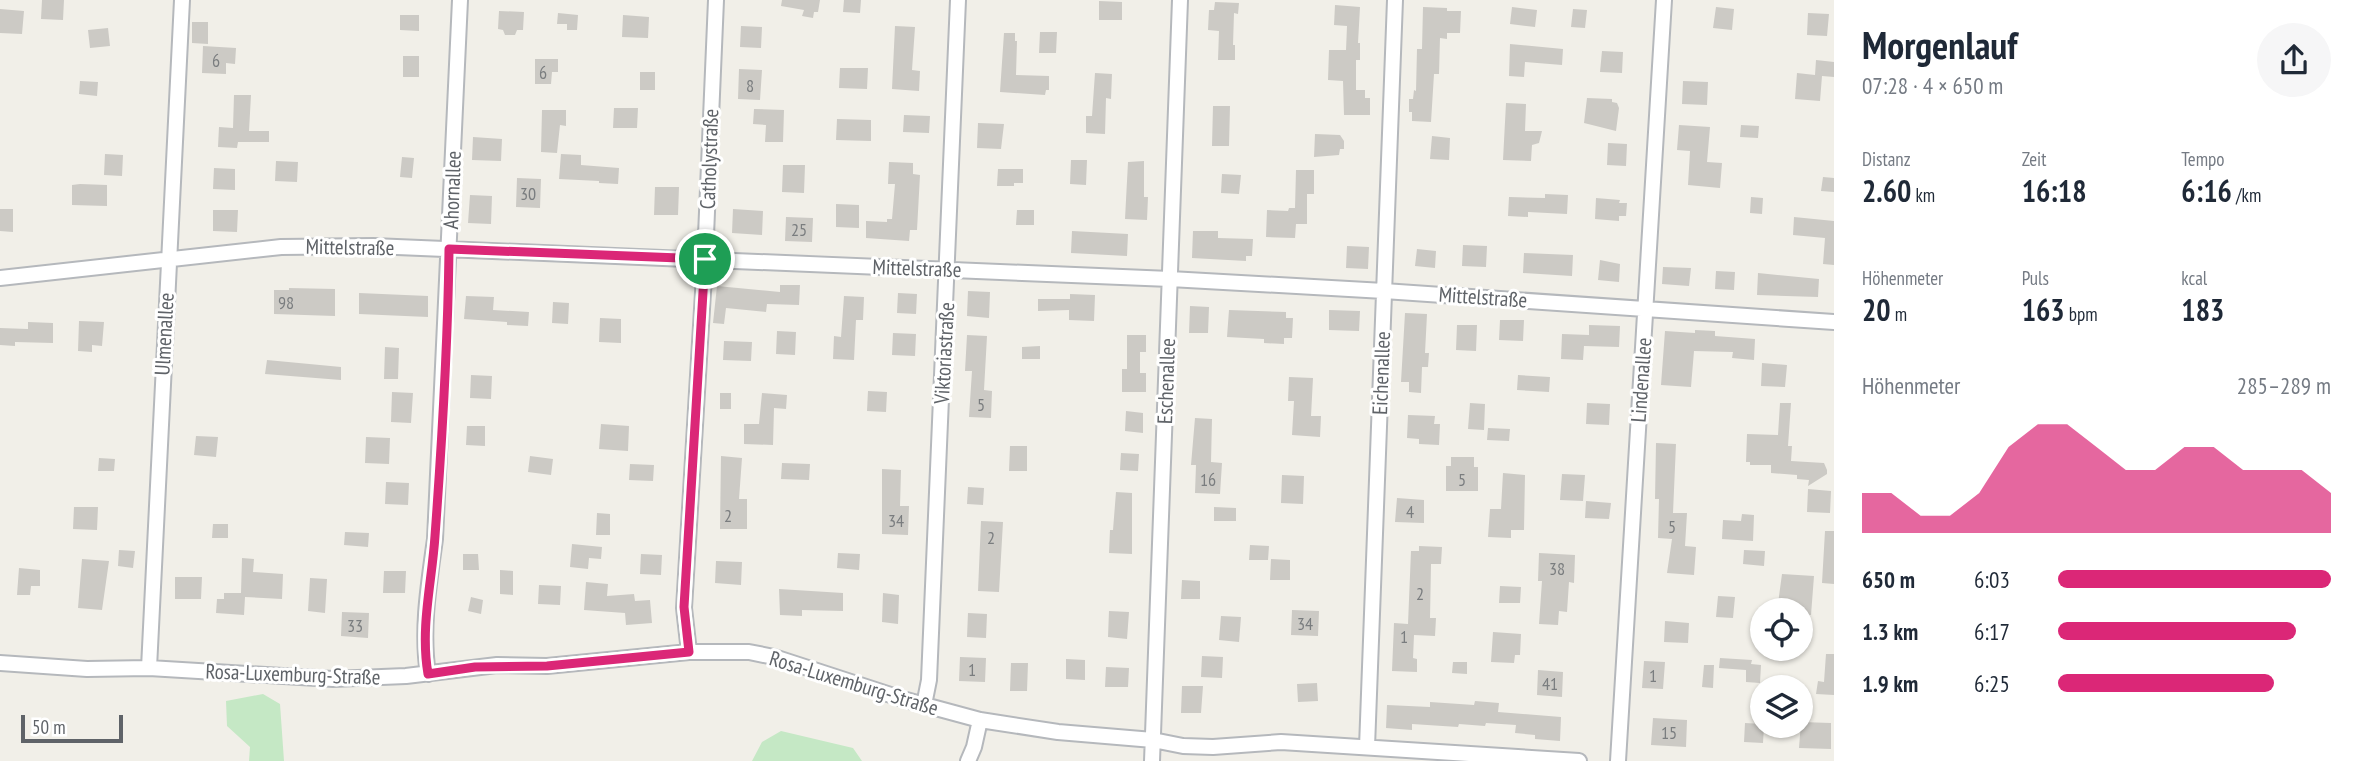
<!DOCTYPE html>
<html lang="de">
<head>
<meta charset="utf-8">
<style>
	body { margin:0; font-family:"PT Sans Narrow",sans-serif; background:#f6f6f7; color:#1f2937; height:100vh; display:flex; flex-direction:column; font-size:26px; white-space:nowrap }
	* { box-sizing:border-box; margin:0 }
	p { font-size:23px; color:#747a83 }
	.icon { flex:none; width:38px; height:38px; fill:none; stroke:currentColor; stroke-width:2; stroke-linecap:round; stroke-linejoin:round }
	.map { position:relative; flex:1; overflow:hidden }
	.side { display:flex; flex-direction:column; background:#fff; width:525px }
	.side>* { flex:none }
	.controls { position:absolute; left:1750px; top:598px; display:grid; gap:14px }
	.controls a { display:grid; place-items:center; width:63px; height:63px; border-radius:50%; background:#fff; box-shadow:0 2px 5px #0004; font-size:35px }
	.scale { position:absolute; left:21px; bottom:18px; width:102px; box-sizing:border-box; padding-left:7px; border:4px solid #5f6368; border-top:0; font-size:19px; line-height:24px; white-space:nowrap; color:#5f6368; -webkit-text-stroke:5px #fff; paint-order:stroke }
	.pin { position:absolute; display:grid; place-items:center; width:60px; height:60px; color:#fff; margin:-30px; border:4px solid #fff; border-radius:50%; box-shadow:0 2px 7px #0007 }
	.round { display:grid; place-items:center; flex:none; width:74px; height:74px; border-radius:37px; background:#f6f6f7 }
	.overview { display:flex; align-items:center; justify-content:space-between; height:119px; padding:0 28px }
	h1 { font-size:38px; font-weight:700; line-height:52px }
	.stats { display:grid; grid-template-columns:repeat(3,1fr); gap:10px; height:119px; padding:7px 28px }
	.stats div { display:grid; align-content:center }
	.stats b { font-size:30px; font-weight:700 }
	.stats small { font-size:19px; font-weight:400 }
	.stats p { font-size:19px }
	.chart { height:196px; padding:14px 28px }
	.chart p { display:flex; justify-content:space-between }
	.chart svg { width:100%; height:126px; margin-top:7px; fill:#db2777; opacity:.7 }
	ul { padding:0 28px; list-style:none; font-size:23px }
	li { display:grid; grid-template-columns:112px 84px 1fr; align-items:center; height:52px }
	li i { height:18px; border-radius:9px; background:#db2777 }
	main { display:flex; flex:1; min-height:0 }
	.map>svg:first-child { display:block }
	.green { fill:#c5e8c5 }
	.building { fill:#cccac5 }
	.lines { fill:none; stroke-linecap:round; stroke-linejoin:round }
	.street-casing { stroke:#b5b8bc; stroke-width:18 }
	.street { stroke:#fff; stroke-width:14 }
	.route-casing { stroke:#fff; stroke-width:14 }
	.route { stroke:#db2777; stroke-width:9 }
	.labels { text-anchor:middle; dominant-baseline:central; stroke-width:6; stroke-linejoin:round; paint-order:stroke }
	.number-label { font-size:18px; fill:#7a7d7f }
	.street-label { font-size:21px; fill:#5f6368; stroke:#fff }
</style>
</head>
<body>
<main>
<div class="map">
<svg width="1834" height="761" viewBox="0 0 1834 761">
	<rect width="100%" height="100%" fill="#f1efe8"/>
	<path class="green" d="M263 694 280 704 284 761H249L250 747 227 726 226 701Z
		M781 731 853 748 862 761H752L762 742Z"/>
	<path class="building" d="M42 0H64L63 20 41 19Z
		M782 0H820L818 12H814L813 18 802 16 804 10 781 6Z
		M844 0H861L860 13 843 12Z
		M1099 1 1122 2V20H1099Z
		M1215 2 1239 3 1238 14 1234 13 1233 45H1235V60H1218L1219 31 1208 30 1209 10H1214Z
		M1335 5 1360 7 1358 43H1360V60H1356V90H1365V98H1370V115H1344L1343 81 1328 80 1329 50H1346L1347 26 1334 25Z
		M1423 7 1447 8V11H1461L1460 33H1447V39L1440 38 1439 74H1434L1431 122 1412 121V112H1409V99H1413L1414 90 1416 91 1417 49H1422Z
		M1512 7 1537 10 1535 27 1510 24Z
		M1716 7 1734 9 1732 30 1713 28Z
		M0 9 24 11 22 34 0 33Z
		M1573 9 1587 10 1585 28 1571 27Z
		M499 11 524 12 523 30H517L515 35H505L503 30 498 29Z
		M558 13 578 15 577 30H567V24H557Z
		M1808 13 1829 14 1827 36 1807 35Z
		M400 15H419V31L400 30Z
		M623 15 649 17 648 38 622 37Z
		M192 22H208V44L192 43Z
		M741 26 762 27 761 48 740 47Z
		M895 26 915 27 912 70 920 71 919 91 892 89Z
		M108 28 110 46 90 48 88 30Z
		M1040 32H1057L1056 53H1039Z
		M1004 33H1015V41H1017L1016 75 1049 76V90H1046L1045 95 1000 92Z
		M1510 44 1563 49 1562 65 1525 62 1524 77 1509 76Z
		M203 46 236 48 235 64 226 63V74L202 73Z
		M1602 51 1623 52 1622 73 1600 72Z
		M403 56H419V77H403Z
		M535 59H558V72H552L551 84H535Z
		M1816 60 1834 62V77L1822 76 1820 101 1795 99 1797 73 1815 75Z
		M840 68H868L867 89 839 88Z
		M739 69 762 70 760 100 738 99Z
		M640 72H655V90H640Z
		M1095 73 1112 74 1111 99 1106 98 1105 134 1086 133V116H1092Z
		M80 81 98 82 97 96 79 94Z
		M1683 81 1708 82 1707 105 1682 104Z
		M234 95H251L249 131H269V142H238L237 148 218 147 219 127 233 128Z
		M1587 98 1612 99V102L1617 103 1619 108 1616 131 1584 123Z
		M1506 103 1526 104 1525 131H1542L1539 143 1532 145 1531 161 1503 160Z
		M1213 106H1230L1229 146H1212Z
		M614 108H638L637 128H613Z
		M754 109 784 110 783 142H765L766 125 753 124Z
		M542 110H566V126L560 125 557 153 541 152Z
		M904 115 930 116 929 133 903 132Z
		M837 119 871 120V141L836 140Z
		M978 123 1004 124 1001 149 977 148Z
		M1679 125 1710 127 1707 162 1722 163 1720 188 1688 185 1690 151 1677 150Z
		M1741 125 1759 126 1758 138 1740 137Z
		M1315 134 1340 135 1344 141V149H1340L1339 155 1314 157Z
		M1432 136 1450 138 1449 160 1430 159Z
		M473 137 502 139 501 161 472 160Z
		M1608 143 1627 144 1626 166 1607 165Z
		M105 154 123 155 122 176 104 175Z
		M561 154 581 155V165L619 168 618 184 599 183V181L559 179Z
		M402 157 414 158 412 178 400 177Z
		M1071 160H1087L1086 185 1070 184Z
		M276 161 298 162 297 182 275 181Z
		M1144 161V197H1148L1147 220 1125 219 1128 162Z
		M889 162 913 163V174L920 175 917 230H910L909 241 866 238V221L887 222V219H892L895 184H888Z
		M783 165H805L804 193 782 192Z
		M214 168 235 169V190L213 189Z
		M998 169H1023V183H1014V186H997Z
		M1296 170H1314V194H1307V224H1296L1295 238 1266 237 1267 210 1288 211 1289 208H1295Z
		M1222 174 1241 175 1239 194 1221 193Z
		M1823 177 1834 178V192L1821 191Z
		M517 178 541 179 540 208 516 207Z
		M80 184 107 185V206L72 205V185Z
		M655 187H679L678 215H654Z
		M1545 194 1568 195 1567 214 1528 212V217L1508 216 1509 197 1545 198Z
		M470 195 492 196 491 224 468 223Z
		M1751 197 1763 198 1762 214 1750 213Z
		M1596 198 1620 200 1619 203H1627L1626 216H1619V221L1595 219Z
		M836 204 859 205V228L836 227Z
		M0 209H13V232L0 231Z
		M733 209 763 211 762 235 732 233Z
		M213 210H238L237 232 213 231Z
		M1017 210H1034V225H1016Z
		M786 217 813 218 812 242 785 241Z
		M1794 217 1834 221V265L1823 264 1825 238 1793 235Z
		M1072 231 1128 234 1127 256 1071 253Z
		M1193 231H1218V238L1253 239 1252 256H1246V261L1192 258Z
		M1463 245 1487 246 1486 267 1462 266Z
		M1347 246 1369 247 1368 269 1346 268Z
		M1417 249 1436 251 1435 268 1415 266Z
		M1524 253 1573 255 1572 276 1523 273Z
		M1600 260 1620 264 1619 282 1598 280Z
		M1663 267 1691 268 1689 286 1662 284Z
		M1716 271 1735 272 1734 290 1715 289Z
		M1758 273 1819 279 1818 297 1757 295Z
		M780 285H800L799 305 767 304 766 312 726 308 724 324 713 323 717 286 780 292Z
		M289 288 335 289V316L274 314V290H289Z
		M968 291 990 292 989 318 967 316Z
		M359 293 428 296V317L359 314Z
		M898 293 917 294 916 314 897 313Z
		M1070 294 1095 295 1094 321 1069 320V310L1038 311V299H1070Z
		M466 296 494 297 493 310 529 312 528 326 507 325V322L464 319Z
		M844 296 864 297 863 320H856L854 360 833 359 834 336 841 337Z
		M553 302 569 303 568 324 552 323Z
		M1190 306 1209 307 1208 333H1189Z
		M1229 310 1286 312V318H1293L1292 338H1284V344L1264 343V339L1227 337Z
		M1329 310 1360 311 1359 331 1329 330Z
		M1405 313 1427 314 1425 353H1429L1428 367H1422L1421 393 1409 392V382H1401Z
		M600 318 621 319V343L599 342Z
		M1500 320H1524L1523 341 1499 340Z
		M79 321 104 322 102 346 92 345V352L78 351Z
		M28 322 53 323V343L15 342V346L0 345V328L28 329Z
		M1457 325H1477L1476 351 1456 350Z
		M1589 325 1620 326 1619 347 1584 346 1583 360 1561 359 1562 334 1589 335Z
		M1695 330 1715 331V336L1755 339 1754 360 1732 358 1733 352 1694 351 1691 387 1661 385 1665 331 1695 333Z
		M777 331 796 332 795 355 776 354Z
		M893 333 916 334 915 356 892 355Z
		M967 335 987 336 984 390 992 391 991 418 969 417 972 371H965Z
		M1127 335H1146V352H1140V373H1146V392H1122V369H1127Z
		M724 341 752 342 751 361 723 360Z
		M1040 346V359H1022V347Z
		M385 347 399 348 398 379H384Z
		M267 360 341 367V380L265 374Z
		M1762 363 1787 365 1785 387 1761 386Z
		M471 375 492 376 491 399 470 398Z
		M1518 375 1550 377 1549 392 1517 390Z
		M1289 377 1313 378 1311 416H1321L1320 437 1292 435 1294 401H1288Z
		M868 391 887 392 886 412 867 411Z
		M392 392 413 393 411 423 391 422Z
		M720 393H731V409H720Z
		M762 393 787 395 786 409 774 408 773 445 744 444V424H759Z
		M1470 403 1485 404 1484 430 1468 429Z
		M1587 403 1610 404 1609 425 1586 424Z
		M1780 403H1791L1788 446H1792L1791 461 1824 463 1827 470V474L1808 486 1809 480 1797 479V475L1771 473V465H1750V462H1746L1747 434 1778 435Z
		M1126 411 1143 413V433L1125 431Z
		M1408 415 1435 416 1434 424H1440L1439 445 1419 444V439L1407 438Z
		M1195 418 1212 419 1211 462 1222 463 1220 494 1195 493 1196 465H1191Z
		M601 424 629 426 628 451 599 449Z
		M467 426H485V446L466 445Z
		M1488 428 1510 429 1509 441 1487 440Z
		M196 436 218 437 216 457 194 455Z
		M366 437 390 438 389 464 365 463Z
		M1656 443 1676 444 1673 513H1687L1685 546 1696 547 1694 575 1667 573 1672 539 1658 538 1659 499H1655Z
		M1010 446H1027V471H1009Z
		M1121 453 1139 454 1138 471 1120 470Z
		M530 456 553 459 551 475 528 472Z
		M721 456 742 458 739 499H747V529H720Z
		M1451 457H1474V467H1478V491H1446V466H1451Z
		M99 458 115 459 114 471H98Z
		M782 463 810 464 809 480 781 479Z
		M630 464 654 465 653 481 629 480Z
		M882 469 901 470 900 506H909L908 535 882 534Z
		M1503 473 1525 475 1524 530H1511V538L1488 537 1490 509H1501Z
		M1562 474 1585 475 1583 501 1560 500Z
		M1282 475 1304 476 1303 504 1281 503Z
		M386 482 409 483 408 505 385 504Z
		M968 487 984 488 983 505 967 504Z
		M1808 489 1831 491 1830 513 1807 512Z
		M1116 492 1132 493V554L1109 553 1110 530H1113Z
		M1397 498 1424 500V523L1395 522Z
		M1586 501 1611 503 1609 519 1585 518Z
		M74 507H98L97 530 73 529Z
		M1214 507 1236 508V521H1214Z
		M597 513 610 514V535H596Z
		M1742 514 1754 515 1753 541 1722 539 1723 520 1741 521Z
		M981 521 1003 522 999 592 978 591Z
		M213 524H228V538H212Z
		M1825 531H1834V584L1822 583Z
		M345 532 369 533 368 547 344 545Z
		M572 544 602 547 601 559 589 558 588 569 570 567Z
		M1250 545 1269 546 1268 560H1249Z
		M1419 546 1442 547 1441 564H1431L1430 618H1436L1435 636 1414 635 1413 658 1417 659V672L1392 671 1394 623 1408 624 1411 551H1419Z
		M119 550 135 551 133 568 118 566Z
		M1744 550 1765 551 1764 566 1743 564Z
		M838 553 860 554 859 570 837 568Z
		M1539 553 1575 555 1574 583 1569 582 1567 612 1559 611 1558 625 1539 624 1542 581H1538Z
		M463 554H478L479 570H463Z
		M641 554 662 555 661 575 640 574Z
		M242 558 254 559 253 572 283 574 282 599 245 597 244 615 216 613 217 599H224V593H241Z
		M82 559 109 561 102 610 78 608Z
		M1271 559 1290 560V580H1270Z
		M716 561 742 562 741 585 715 583Z
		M19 568 40 570V586H31L30 595H17Z
		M500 570 513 571V595L500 594Z
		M384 571H406L405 593H383Z
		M1782 574 1814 576 1811 615 1801 614V611H1777Z
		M175 577H202L201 599H175Z
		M310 578 327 579 325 613 308 611Z
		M1182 580 1200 581V599H1181Z
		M586 582 608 584 607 596 634 594 635 601 650 600 652 623 626 625 625 613 584 610Z
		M539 585 561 586 560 605 538 604Z
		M1500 586 1521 587 1520 603H1499Z
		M779 589 843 593V611L802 610V616L780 615Z
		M883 593 899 595 898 624 882 622Z
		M1718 596 1735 597 1733 618 1716 617Z
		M471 597 483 600 481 614 468 611Z
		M1292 610 1319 611 1318 636 1291 635Z
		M1109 611 1129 612 1127 639 1108 637Z
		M342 612 369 613 368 638 341 636Z
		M968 613 987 614 986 638 967 637Z
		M1221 616 1241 617 1239 642 1219 640Z
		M1665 621 1689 623 1688 643 1664 642Z
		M1493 632 1521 634 1520 655H1515L1514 663 1491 662Z
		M1826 654H1834V695L1816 694 1818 681 1824 682Z
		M1202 656 1223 657 1222 678 1201 677Z
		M960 657 986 658 985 682 959 681Z
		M1720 658 1752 660 1751 664 1761 665 1760 683 1746 682V670L1719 668Z
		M1066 659 1085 660V680L1066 679Z
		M1644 661 1665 662 1663 689 1642 688Z
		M1453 662H1467V674L1452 673Z
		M1011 663H1028L1027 691H1010Z
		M1704 665H1714L1713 688 1702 687Z
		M1106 667 1129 668 1128 687H1105Z
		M1538 670 1563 672 1562 697 1537 695Z
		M1317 683 1318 701 1298 702 1297 684Z
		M1182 686H1203L1201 713H1181Z
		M1475 701 1499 703 1498 712 1561 717 1560 741 1535 739V735L1515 733 1516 725 1486 723 1485 726 1459 724 1458 727 1412 724V730L1386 728 1387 705 1430 707V702L1474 705Z
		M1653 718 1687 720 1686 747 1651 745Z
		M1801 722 1831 723V749L1799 748Z
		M1745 723 1762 724 1764 726 1763 743 1744 742Z"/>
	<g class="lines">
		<defs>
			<path id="street" d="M0 278 281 247 373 246 1170 279 1384 291 1834 322
				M689 652 684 608 705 259 716 0
				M0 663 87 669 149 668 333 679 406 676 497 665 547 666 689 652H749L774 657 906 700 980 720 1058 732 1153 740 1183 746 1213 747 1281 742 1579 761
				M149 668 182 0
				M428 674C421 629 429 583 435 539L460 0
				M924 705 929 680 958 0
				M1367 747 1395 0
				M968 761 974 747 980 720
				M1152 761 1180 0
				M1618 761 1664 0"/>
		</defs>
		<use href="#street" class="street-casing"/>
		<use href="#street" class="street"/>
	</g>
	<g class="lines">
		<defs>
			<path id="route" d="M449 249 705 259 684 607 689 652 547 666 475 667 428 674C420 627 432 582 435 536 442 441 448 345 449 249Z"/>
		</defs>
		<use href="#route" class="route-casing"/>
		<use href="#route" class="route"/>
	</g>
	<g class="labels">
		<g class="number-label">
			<text x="216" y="60">6</text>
			<text x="543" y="72">6</text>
			<text x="750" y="85">8</text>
			<text x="528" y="193">30</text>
			<text x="799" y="229">25</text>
			<text x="286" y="302">98</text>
			<text x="981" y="404">5</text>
			<text x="1208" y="479">16</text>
			<text x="1462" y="479">5</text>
			<text x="1410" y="511">4</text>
			<text x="728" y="515">2</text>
			<text x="896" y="520">34</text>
			<text x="1672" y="526">5</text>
			<text x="991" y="537">2</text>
			<text x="1557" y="568">38</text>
			<text x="1420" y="593">2</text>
			<text x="1305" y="623">34</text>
			<text x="355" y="625">33</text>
			<text x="1404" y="636">1</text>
			<text x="972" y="669">1</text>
			<text x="1653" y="675">1</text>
			<text x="1550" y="683">41</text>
			<text x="1669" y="732">15</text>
		</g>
		<g class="street-label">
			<text transform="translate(709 159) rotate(-88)">Catholystraße</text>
			<text transform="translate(452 190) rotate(-88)">Ahornallee</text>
			<text transform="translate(350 247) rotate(1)">Mittelstraße</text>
			<text transform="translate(917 268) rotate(2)">Mittelstraße</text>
			<text transform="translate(1483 297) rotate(4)">Mittelstraße</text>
			<text transform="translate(164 334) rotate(-87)">Ulmenallee</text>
			<text transform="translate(944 353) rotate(-87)">Viktoriastraße</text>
			<text transform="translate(1381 373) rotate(-88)">Eichenallee</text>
			<text transform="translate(1641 380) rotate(-86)">Lindenallee</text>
			<text transform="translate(1166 381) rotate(-88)">Eschenallee</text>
			<text transform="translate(293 674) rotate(2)">Rosa-Luxemburg-Straße</text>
			<text transform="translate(854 683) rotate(17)">Rosa-Luxemburg-Straße</text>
		</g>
	</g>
</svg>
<div class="controls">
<a><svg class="icon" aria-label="locate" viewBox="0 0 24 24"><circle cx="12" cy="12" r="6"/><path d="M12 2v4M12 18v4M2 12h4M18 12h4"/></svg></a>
<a><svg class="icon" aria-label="layers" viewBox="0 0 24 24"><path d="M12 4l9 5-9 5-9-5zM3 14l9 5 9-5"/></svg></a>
</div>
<div class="scale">50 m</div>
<div class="pin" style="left:705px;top:259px;background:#1e9e55"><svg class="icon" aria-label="arrive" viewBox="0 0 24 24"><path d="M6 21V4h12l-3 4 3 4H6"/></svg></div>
</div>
<section class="side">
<div class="overview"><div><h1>Morgenlauf</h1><p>07:28 · 4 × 650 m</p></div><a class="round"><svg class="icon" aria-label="share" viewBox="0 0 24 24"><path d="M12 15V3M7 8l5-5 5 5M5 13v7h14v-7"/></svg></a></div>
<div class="stats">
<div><p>Distanz</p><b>2.60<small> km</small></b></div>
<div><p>Zeit</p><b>16:18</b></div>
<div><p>Tempo</p><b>6:16<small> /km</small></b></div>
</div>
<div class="stats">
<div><p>Höhenmeter</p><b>20<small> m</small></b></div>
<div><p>Puls</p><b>163<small> bpm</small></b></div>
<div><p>kcal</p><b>183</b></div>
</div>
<div class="chart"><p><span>Höhenmeter</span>285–289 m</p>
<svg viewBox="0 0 160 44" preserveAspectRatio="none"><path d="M0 44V30L10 30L20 38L30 38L40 30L50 14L60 6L70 6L80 14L90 22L100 22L110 14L120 14L130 22L140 22L150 22L160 30V44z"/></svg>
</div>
<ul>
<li><b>650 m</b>6:03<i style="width:100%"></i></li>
<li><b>1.3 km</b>6:17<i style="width:87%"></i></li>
<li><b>1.9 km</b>6:25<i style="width:79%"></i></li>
</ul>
</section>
</main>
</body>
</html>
